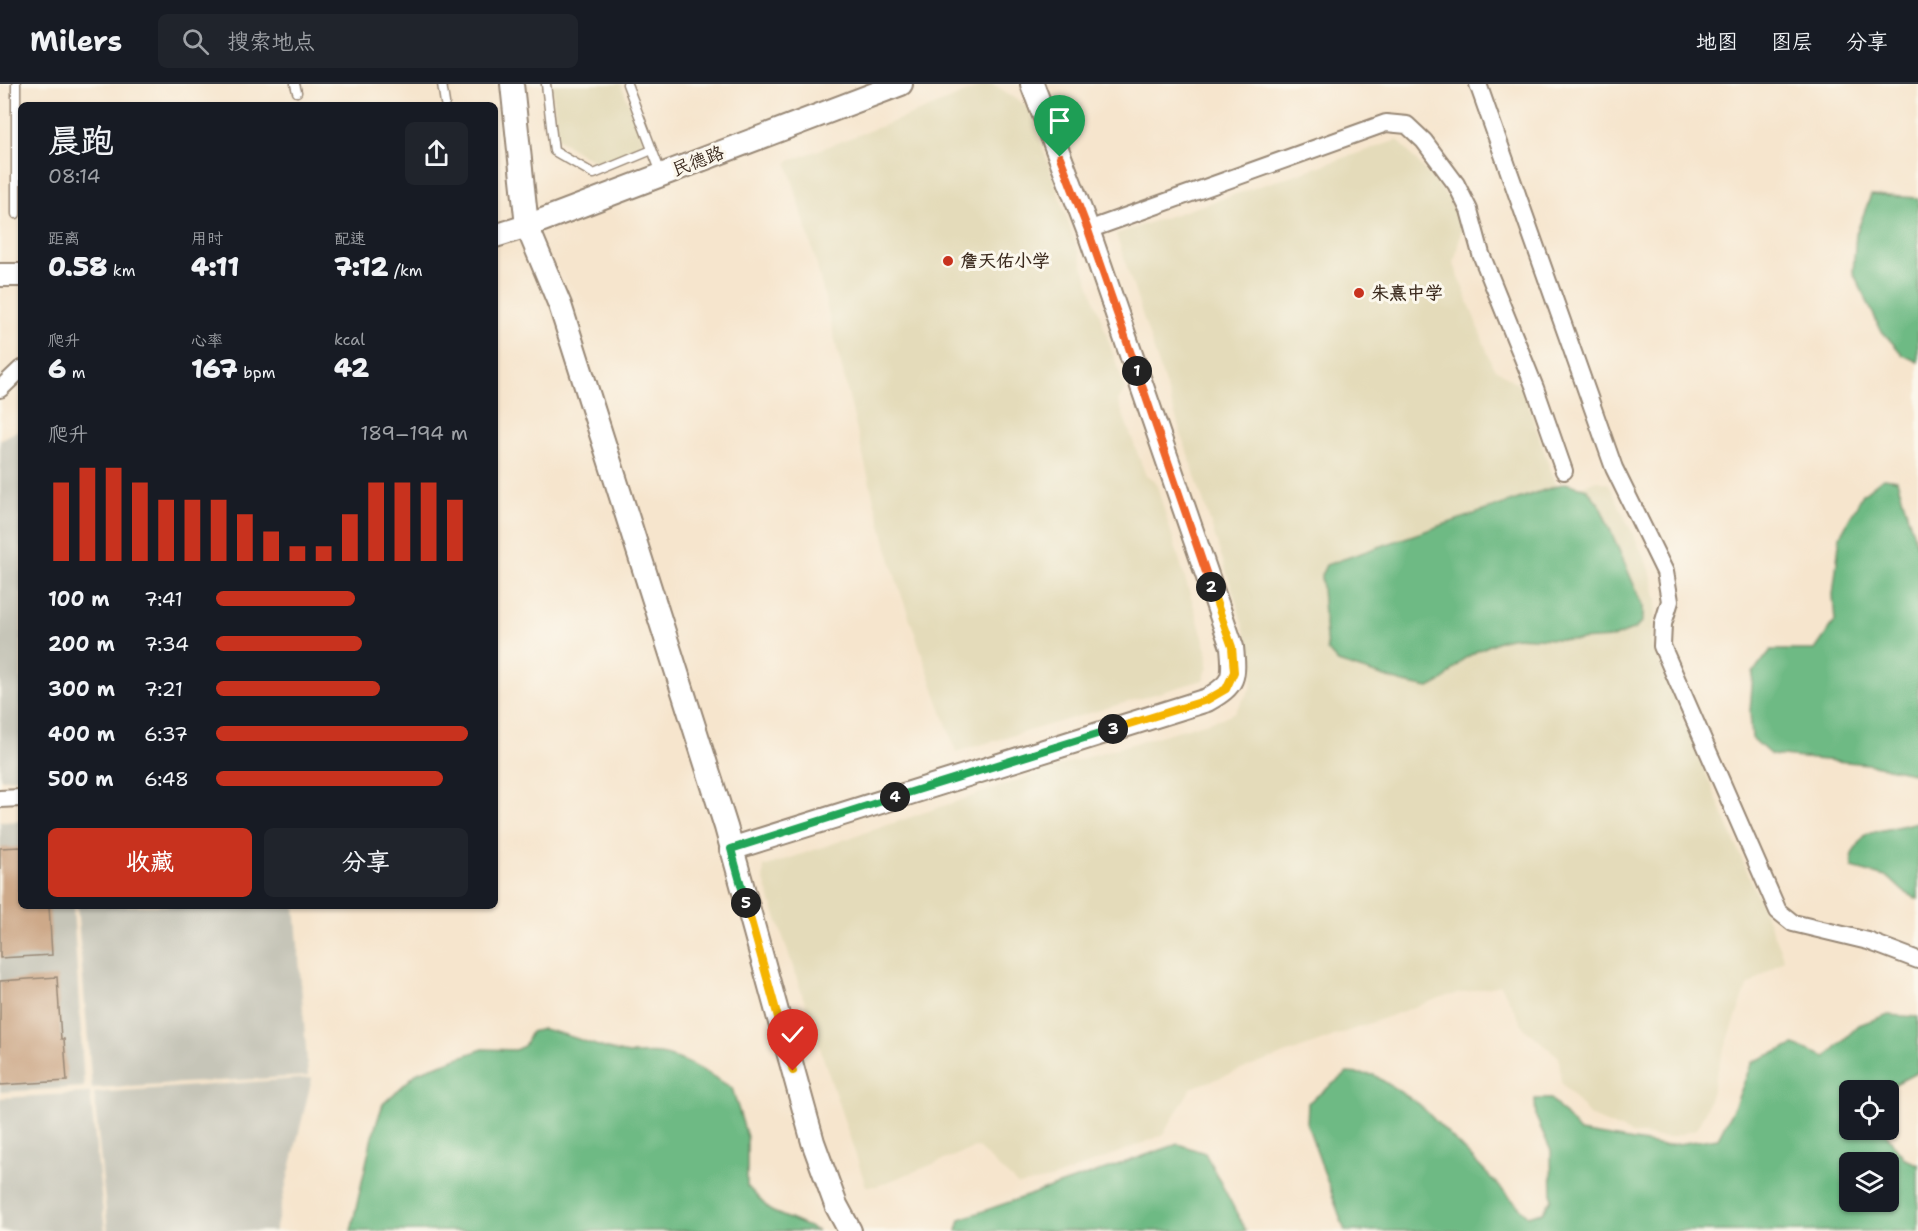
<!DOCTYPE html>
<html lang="zh">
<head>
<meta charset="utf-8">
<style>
	body { margin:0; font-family:"Shantell Sans","LXGW WenKai TC",sans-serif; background:#20242c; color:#f1f3f6; height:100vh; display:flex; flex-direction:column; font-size:22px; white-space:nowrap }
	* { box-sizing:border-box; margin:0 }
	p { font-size:20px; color:#9ea1a6 }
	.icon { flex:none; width:33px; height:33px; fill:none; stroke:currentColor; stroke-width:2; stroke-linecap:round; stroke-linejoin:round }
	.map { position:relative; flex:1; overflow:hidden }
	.drawer { position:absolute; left:18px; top:18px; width:480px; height:807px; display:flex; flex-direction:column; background:#171b24; border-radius:9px; box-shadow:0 2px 4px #0004 }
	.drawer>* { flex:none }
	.tools { position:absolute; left:1839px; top:996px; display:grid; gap:12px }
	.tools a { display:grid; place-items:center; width:60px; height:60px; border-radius:9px; background:#171b24; box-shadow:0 2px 4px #0004; font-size:30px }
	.pin { position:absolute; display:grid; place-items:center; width:51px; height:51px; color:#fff; margin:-62px -26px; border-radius:50% 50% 50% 0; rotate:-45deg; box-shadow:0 0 6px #0007 }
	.pin .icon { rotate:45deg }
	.km { position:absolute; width:30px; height:30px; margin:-15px; border-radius:50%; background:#222; color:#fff; font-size:16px; line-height:30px; text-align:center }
	.round { display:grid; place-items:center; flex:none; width:63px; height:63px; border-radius:9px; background:#20242c }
	.headline { display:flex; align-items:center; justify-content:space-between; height:102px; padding:0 30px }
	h1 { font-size:33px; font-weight:800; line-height:45px }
	.figures { display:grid; grid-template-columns:repeat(3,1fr); gap:9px; height:102px; padding:6px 30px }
	.figures div { display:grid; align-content:center }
	.figures b { font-size:26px; font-weight:800 }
	.figures small { font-size:16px; font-weight:400 }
	.figures p { font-size:16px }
	.chart { height:168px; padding:12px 30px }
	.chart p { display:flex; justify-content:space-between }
	.chart svg { width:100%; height:108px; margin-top:6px; stroke:#c8321e; stroke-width:6 }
	.action { display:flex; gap:12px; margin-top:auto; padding:12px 30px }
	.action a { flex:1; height:69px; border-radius:9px; background:#c8321e; color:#fff; font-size:24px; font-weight:800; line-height:69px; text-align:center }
	.action a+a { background:#20242c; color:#f1f3f6 }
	ul { padding:0 30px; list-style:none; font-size:20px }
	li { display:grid; grid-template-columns:96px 72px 1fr; align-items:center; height:45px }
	li i { height:15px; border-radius:8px; background:#c8321e }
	header { display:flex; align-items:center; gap:36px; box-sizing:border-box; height:84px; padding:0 30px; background:#171b24; border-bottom:2px solid #363941 }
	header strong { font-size:28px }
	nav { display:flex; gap:33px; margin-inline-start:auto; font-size:21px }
	.search { width:420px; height:54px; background:#20242c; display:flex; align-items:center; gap:15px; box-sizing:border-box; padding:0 21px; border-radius:9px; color:#9ea1a6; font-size:22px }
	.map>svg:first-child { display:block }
	.built { fill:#e4dbba }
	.industrial { fill:#c6c5b8 }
	.forest { fill:#6eba84; stroke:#547251; stroke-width:1.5; fill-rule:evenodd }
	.building { fill:#cda989 }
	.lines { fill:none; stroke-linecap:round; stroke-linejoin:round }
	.lane-casing { stroke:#988876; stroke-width:11 }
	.street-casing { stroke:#988876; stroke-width:20 }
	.secondary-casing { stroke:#988876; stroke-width:26 }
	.lane { stroke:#fff; stroke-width:8 }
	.street { stroke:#fff; stroke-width:16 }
	.secondary { stroke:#fff; stroke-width:22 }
	.split-1-casing { stroke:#fff; stroke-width:12 }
	.split-2-casing { stroke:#fff; stroke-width:12 }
	.split-3-casing { stroke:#fff; stroke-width:12 }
	.split-4-casing { stroke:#fff; stroke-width:12 }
	.split-5-casing { stroke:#fff; stroke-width:12 }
	.split-6-casing { stroke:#fff; stroke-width:12 }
	.split-1 { stroke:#f0652b; stroke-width:8 }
	.split-2 { stroke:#f0652b; stroke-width:8 }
	.split-3 { stroke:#f5b400; stroke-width:8 }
	.split-4 { stroke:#22a559; stroke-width:8 }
	.split-5 { stroke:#22a559; stroke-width:8 }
	.split-6 { stroke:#f5b400; stroke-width:8 }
	.poi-dot { fill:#c8321e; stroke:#fbf7ec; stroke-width:2 }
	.labels { text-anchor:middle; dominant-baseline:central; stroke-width:6; stroke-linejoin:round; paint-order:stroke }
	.street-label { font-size:18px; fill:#3b2a1e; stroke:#fbf7ec }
	.poi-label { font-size:18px; font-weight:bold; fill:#3b2a1e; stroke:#fbf7ec; text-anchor:start }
</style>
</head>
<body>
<header>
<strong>Milers</strong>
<div class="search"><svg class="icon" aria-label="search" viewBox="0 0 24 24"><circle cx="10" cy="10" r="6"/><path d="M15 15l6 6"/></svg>搜索地点</div>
<nav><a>地图</a><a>图层</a><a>分享</a></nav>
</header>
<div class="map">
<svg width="1918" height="1147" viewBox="0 0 1918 1147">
	<rect width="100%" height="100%" fill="#fbf7ec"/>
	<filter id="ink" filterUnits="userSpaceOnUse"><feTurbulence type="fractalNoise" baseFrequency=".0167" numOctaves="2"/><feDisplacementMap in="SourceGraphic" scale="12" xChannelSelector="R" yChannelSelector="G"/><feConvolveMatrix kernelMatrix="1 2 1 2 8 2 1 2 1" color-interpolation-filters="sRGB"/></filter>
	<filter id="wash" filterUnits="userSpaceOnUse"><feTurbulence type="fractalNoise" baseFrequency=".008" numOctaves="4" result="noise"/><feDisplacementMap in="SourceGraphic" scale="24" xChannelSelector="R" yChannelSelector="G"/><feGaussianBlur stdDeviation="1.35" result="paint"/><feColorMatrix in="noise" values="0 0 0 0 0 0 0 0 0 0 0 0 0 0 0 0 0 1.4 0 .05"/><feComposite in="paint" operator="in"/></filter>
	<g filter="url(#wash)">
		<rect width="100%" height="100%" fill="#f6e5cd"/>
		<path class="built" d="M552 0H621L645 60 599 81 557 54Z
			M987 0H993L1029 23 1125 305 1118 317 1146 392 1155 396 1207 566 1208 582 1203 596 956 668 896 495 873 412 815 174 787 78 924 26Z
			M1398 56 1454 120 1462 142 1454 180 1493 283 1523 304 1559 412 1596 396 1609 400 1650 486 1657 517 1651 558 1784 875 1747 903 1719 981 1707 1023 1697 1045 1669 1054 1632 1050 1590 1032 1561 998 1559 973 1524 944 1501 901 1442 913 1191 1004 1163 1051 1051 1095 1018 1101 977 1063 877 1102H866L763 793 764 783 1090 672 1222 634 1235 628 1251 604 1254 581 1235 514 1116 150Z"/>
		<path class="industrial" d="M21 345V694L0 695V356Z
			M21 737V822H73L84 1003 0 1008V738Z
			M77 822H295L308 992 92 1004Z
			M312 994 275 1147H108L94 1009Z
			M90 1009 105 1147H0V1014Z"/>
		<path class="forest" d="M1871 111 1918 114V278L1903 271 1881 246 1853 188 1856 150Z
			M1883 394 1897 396 1918 465V690L1868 680 1771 671 1752 654 1750 628 1753 589 1771 566H1815L1835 537 1833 511 1840 452 1863 410Z
			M1565 399 1587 405 1599 420 1643 522V537L1635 545 1612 554 1578 556 1514 553 1501 556 1477 567 1462 576 1444 596 1429 604 1404 599 1338 578 1327 566 1321 492 1326 481Z
			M1918 738V815L1904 808 1889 794 1852 784V770L1866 750Z
			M1886 931 1918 933V988L1884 1006H1850V1046H1883L1905 1075 1918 1080V1147H1345L1307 1040 1308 1019 1347 989 1374 991 1419 1020 1528 1132 1543 1128 1552 1115 1551 1067 1536 1033 1535 1015H1551L1580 1048 1664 1062 1718 1054 1736 1019 1752 978 1794 961 1826 973 1859 941ZM1850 1078H1888V1118H1850Z
			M542 945C570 950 595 963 623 969 635 972 648 968 660 970 687 975 709 990 732 1004L747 1053V1102L771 1127 818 1147H351L372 1053 383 1020 418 988 483 965 515 966 524 962 531 948Z
			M1178 1060 1205 1069 1246 1147H957L960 1135Z"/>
		<g id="blocks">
			<path class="building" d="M21 763V822H49L52 871 0 874V764Z
				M57 893 61 955H64L67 997 0 1001V897Z"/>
		</g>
	</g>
	<g filter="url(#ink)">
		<use href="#blocks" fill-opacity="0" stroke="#988876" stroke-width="1.5"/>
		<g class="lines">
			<defs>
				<path id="lane" d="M16 0V130
					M295 0 297 8
					M442 0 445 19
					M546 0 554 67 594 90 652 66
					M627 0 661 89"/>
				<path id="street" d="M1478 0 1614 384 1665 488 1670 517 1663 540 1662 562 1778 827 1793 839 1868 857 1918 876
					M1088 146 1386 39 1407 41 1424 57 1456 100 1469 126 1481 170 1535 304 1564 387
					M0 305 21 285
					M0 715 21 714"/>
				<path id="secondary" d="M512 0 527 142 560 221 726 743 813 1058 836 1121 850 1147
					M495 152 527 142 901 0
					M0 191H21
					M731 765 1207 616C1235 600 1235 594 1232 563L1088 146 1032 0"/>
			</defs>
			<use href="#lane" class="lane-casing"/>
			<use href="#street" class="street-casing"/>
			<use href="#secondary" class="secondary-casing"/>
			<use href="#lane" class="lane"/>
			<use href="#street" class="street"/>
			<use href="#secondary" class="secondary"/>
		</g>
	</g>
	<g class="lines" filter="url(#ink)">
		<defs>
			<path id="split-1" d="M1060 73 1088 146 1137 287"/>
			<path id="split-2" d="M1137 287 1211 503"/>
			<path id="split-3" d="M1113 645 1207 616 1226 605 1234 588 1232 563 1211 503"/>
			<path id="split-4" d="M895 713 1113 645"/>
			<path id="split-5" d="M746 819 731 765 895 713"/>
			<path id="split-6" d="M746 819 793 987"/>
		</defs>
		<use href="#split-1" class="split-1-casing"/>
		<use href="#split-2" class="split-2-casing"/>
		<use href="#split-3" class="split-3-casing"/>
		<use href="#split-4" class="split-4-casing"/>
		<use href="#split-5" class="split-5-casing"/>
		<use href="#split-6" class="split-6-casing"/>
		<use href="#split-1" class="split-1"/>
		<use href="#split-2" class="split-2"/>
		<use href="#split-3" class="split-3"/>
		<use href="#split-4" class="split-4"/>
		<use href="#split-5" class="split-5"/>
		<use href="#split-6" class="split-6"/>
	</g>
	<g class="poi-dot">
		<circle cx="948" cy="177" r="6"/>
		<circle cx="1359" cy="209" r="6"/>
	</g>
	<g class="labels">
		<g class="street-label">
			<text transform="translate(698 77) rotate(-21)">民德路</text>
		</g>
		<g class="poi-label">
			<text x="960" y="177">詹天佑小学</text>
			<text x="1371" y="209">朱熹中学</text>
		</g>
	</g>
</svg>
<div class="tools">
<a><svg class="icon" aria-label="locate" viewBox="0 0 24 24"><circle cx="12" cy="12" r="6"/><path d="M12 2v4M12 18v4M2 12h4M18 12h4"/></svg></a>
<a><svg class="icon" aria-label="layers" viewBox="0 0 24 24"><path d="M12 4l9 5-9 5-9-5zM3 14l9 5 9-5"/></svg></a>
</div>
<div class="pin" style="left:1060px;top:73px;background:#1e9e55"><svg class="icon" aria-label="arrive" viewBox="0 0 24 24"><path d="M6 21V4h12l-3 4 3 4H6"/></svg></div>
<div class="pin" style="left:793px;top:987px;background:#d93025"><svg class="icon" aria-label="check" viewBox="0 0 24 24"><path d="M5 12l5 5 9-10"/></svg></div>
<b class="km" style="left:1137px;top:287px">1</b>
<b class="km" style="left:1211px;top:503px">2</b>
<b class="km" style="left:1113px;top:645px">3</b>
<b class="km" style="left:895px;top:713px">4</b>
<b class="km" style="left:746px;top:819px">5</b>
<section class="drawer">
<div class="headline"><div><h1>晨跑</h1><p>08:14</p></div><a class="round"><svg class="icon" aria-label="share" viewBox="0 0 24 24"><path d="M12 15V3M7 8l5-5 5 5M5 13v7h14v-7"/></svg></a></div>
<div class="figures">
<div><p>距离</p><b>0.58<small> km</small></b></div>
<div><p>用时</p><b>4:11</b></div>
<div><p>配速</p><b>7:12<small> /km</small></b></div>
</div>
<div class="figures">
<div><p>爬升</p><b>6<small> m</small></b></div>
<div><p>心率</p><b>167<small> bpm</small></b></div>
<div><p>kcal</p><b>42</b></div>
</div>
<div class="chart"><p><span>爬升</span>189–194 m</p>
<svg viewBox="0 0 160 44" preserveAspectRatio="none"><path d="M5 44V12M15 44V6M25 44V6M35 44V12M45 44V19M55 44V19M65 44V19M75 44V25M85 44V32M95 44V38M105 44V38M115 44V25M125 44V12M135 44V12M145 44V12M155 44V19"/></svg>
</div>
<ul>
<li><b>100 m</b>7:41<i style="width:55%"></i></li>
<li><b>200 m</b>7:34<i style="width:58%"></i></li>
<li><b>300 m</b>7:21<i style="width:65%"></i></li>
<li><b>400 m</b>6:37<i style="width:100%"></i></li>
<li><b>500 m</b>6:48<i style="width:90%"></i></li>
</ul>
<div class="action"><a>收藏</a><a>分享</a></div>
</section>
</div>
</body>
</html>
